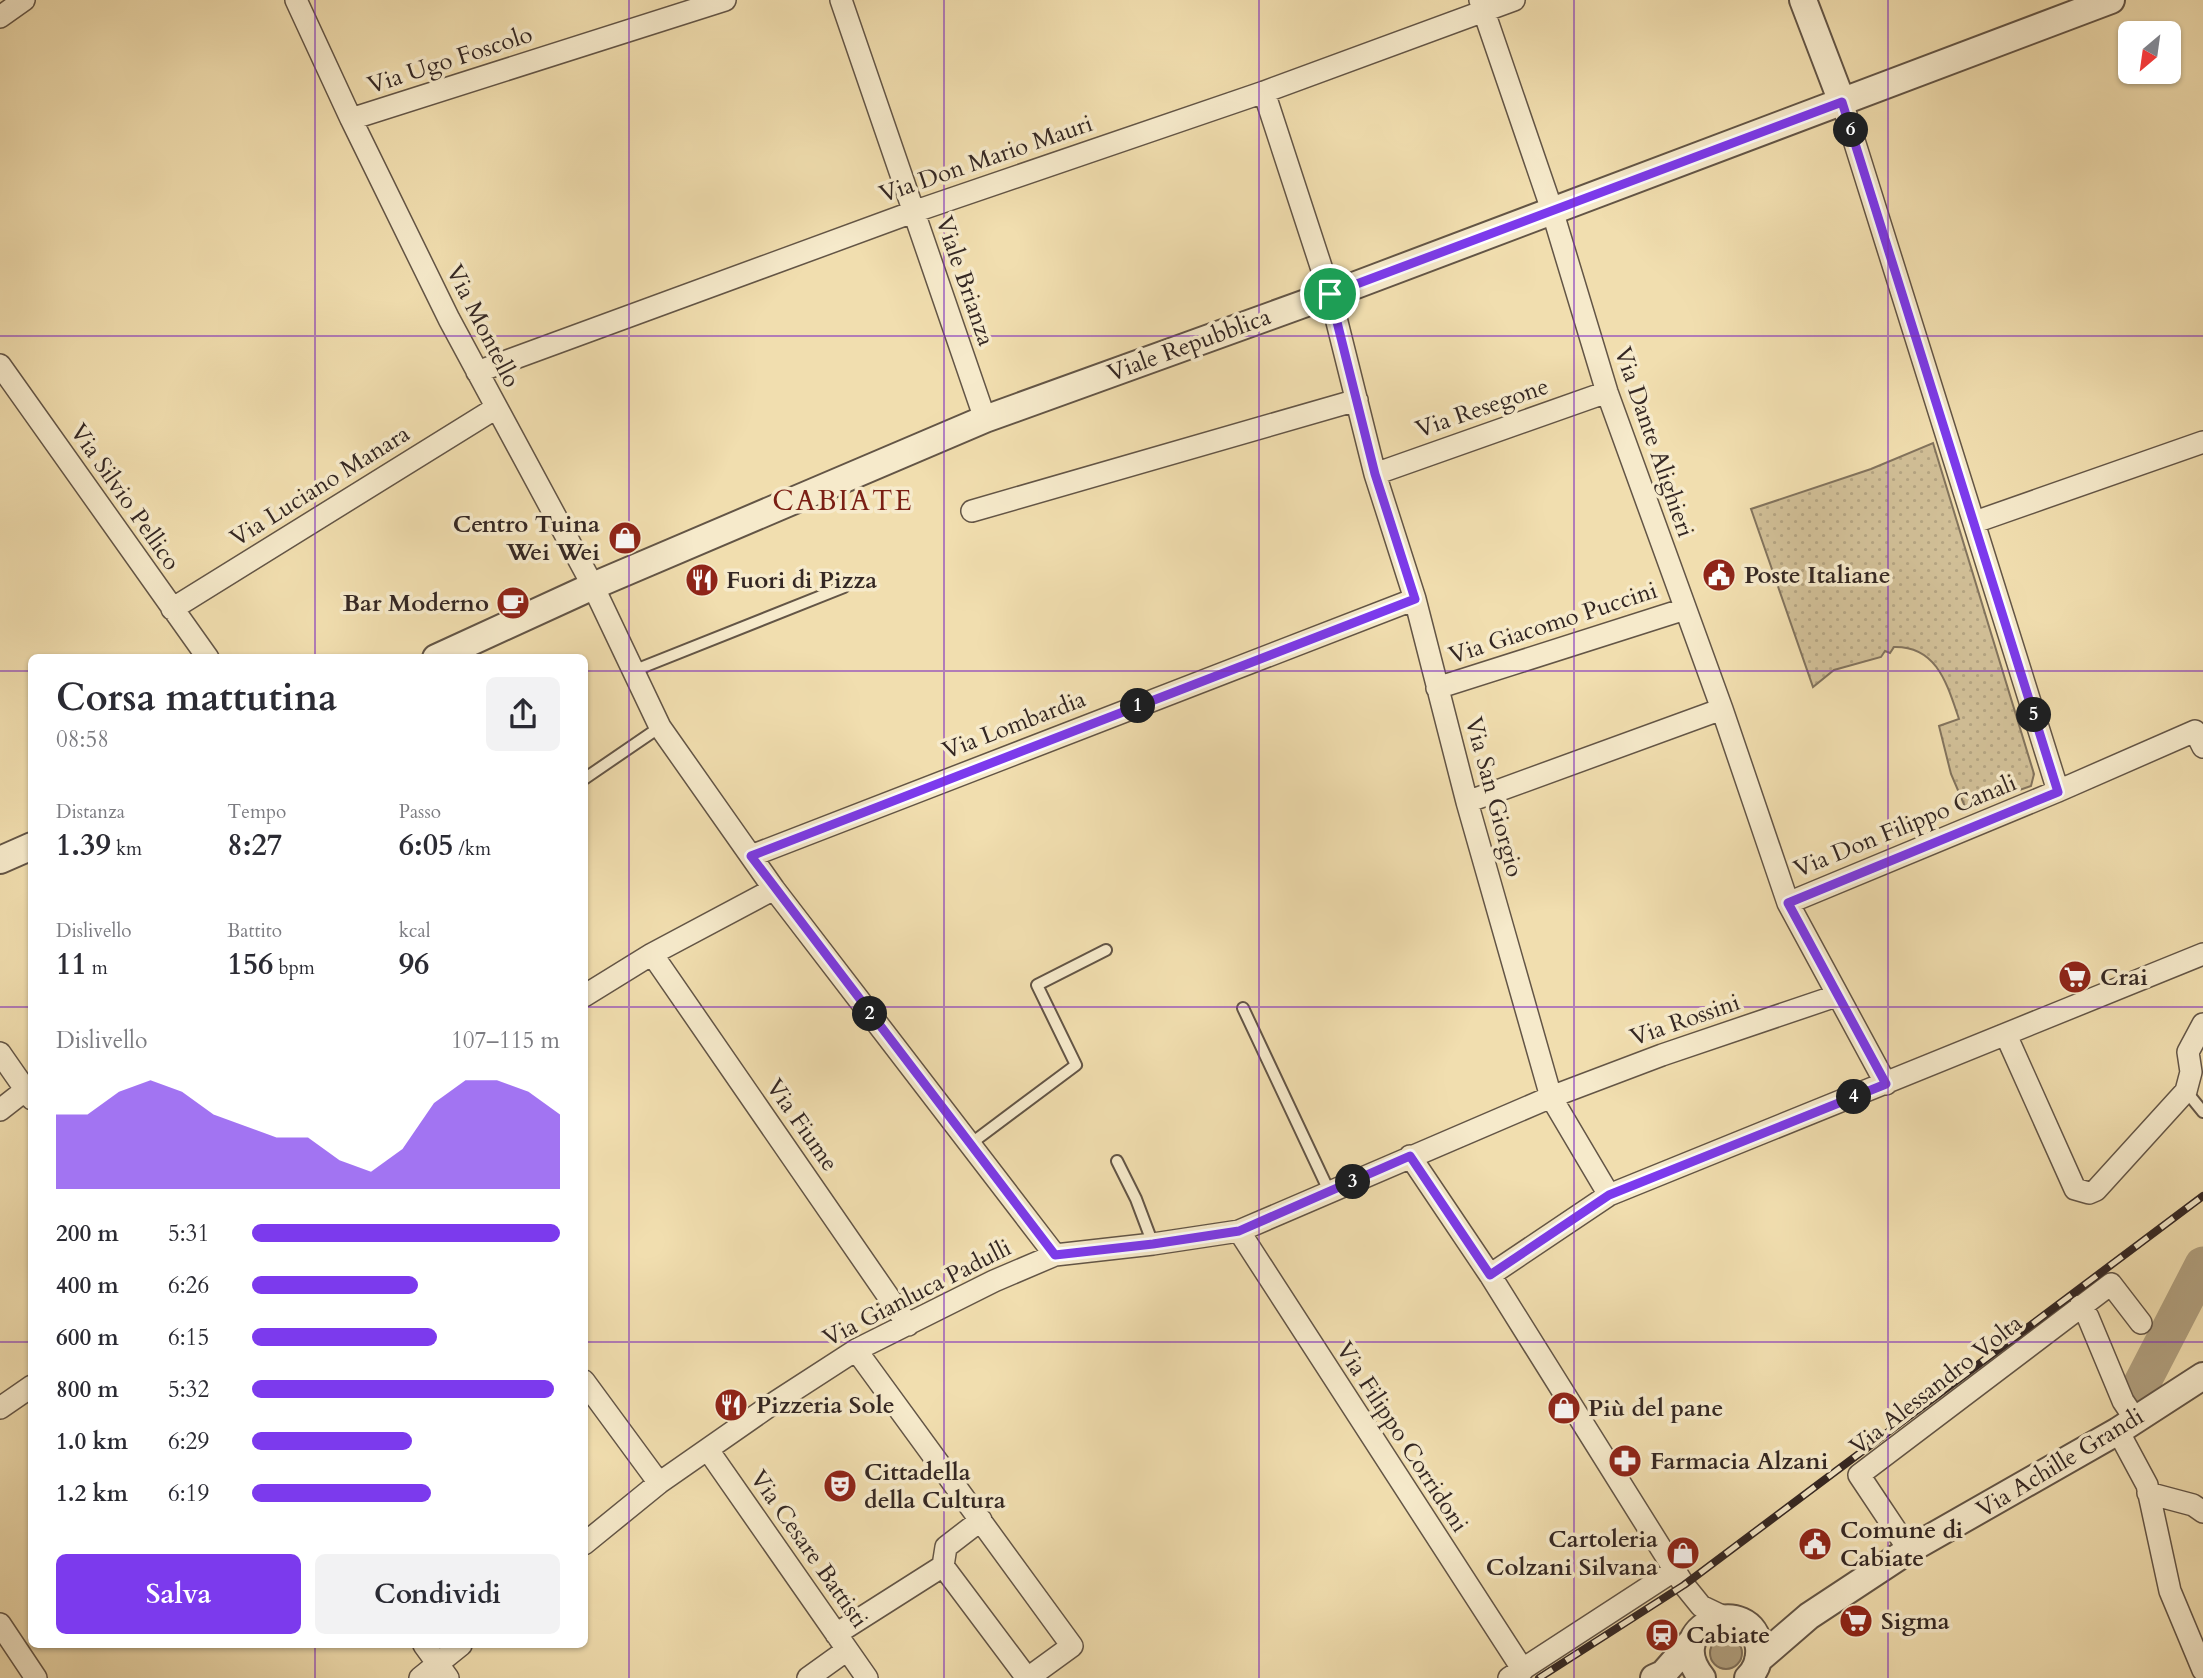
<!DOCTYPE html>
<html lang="it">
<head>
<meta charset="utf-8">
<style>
	body { margin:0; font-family:Cardo,serif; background:#f2f2f3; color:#2b2b33; height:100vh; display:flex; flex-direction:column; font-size:26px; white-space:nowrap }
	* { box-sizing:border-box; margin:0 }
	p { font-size:23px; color:#7c7c81 }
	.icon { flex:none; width:38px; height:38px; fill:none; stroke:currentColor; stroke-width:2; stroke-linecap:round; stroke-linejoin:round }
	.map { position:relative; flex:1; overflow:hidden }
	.panel { position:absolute; left:28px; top:654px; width:560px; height:994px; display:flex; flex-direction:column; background:#fff; border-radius:10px; box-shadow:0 2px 5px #0004 }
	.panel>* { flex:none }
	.needle { width:46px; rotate:209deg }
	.buttons { position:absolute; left:2118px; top:21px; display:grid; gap:14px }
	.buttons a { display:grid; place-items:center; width:63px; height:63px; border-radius:10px; background:#fff; box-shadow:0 2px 5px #0004; font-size:35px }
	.pin { position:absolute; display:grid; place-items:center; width:60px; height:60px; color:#fff; margin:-30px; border:4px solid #fff; border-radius:50%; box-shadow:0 2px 7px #0007 }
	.km { position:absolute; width:35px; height:35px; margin:-18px; border-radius:50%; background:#222; color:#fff; font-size:19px; line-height:35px; text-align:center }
	.round { display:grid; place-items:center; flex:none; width:74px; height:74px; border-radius:10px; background:#f2f2f3 }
	.head { display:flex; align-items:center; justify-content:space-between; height:119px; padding:0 28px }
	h1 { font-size:38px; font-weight:700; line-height:52px }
	.stats { display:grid; grid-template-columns:repeat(3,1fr); gap:10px; height:119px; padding:7px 28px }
	.stats div { display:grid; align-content:center }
	.stats b { font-size:30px; font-weight:700 }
	.stats small { font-size:19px; font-weight:400 }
	.stats p { font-size:19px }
	.chart { height:196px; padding:14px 28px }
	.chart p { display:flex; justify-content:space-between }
	.chart svg { width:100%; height:126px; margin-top:7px; fill:#7c3aed; opacity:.7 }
	.primary-button { display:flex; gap:14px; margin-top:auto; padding:14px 28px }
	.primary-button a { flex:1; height:80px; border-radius:10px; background:#7c3aed; color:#fff; font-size:28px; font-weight:700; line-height:80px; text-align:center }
	.primary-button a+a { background:#f2f2f3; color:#2b2b33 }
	ul { padding:0 28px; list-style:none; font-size:23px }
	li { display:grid; grid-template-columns:112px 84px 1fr; align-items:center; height:52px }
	li i { height:18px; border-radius:9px; background:#7c3aed }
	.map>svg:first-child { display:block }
	.park { fill:url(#park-dots); stroke:#82735d; stroke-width:2 }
	.water { fill:#b1a07f; stroke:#7f705a; stroke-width:2 }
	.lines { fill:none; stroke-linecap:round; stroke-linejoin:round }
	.river { stroke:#b1a07f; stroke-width:37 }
	.service-casing { stroke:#635546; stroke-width:14 }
	.minor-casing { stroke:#635546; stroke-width:24 }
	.tertiary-casing { stroke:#635546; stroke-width:30 }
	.service { stroke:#f6eacb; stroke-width:10 }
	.minor { stroke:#f6eacb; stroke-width:21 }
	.tertiary { stroke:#f6eacb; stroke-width:26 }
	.rail-casing { stroke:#342723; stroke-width:8 }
	.rail { stroke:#f6eacb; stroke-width:5; stroke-dasharray:16; stroke-linecap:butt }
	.route-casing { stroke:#fff; stroke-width:14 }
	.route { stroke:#7c3aed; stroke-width:9 }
	.grid { fill:none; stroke:#7b2cbf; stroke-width:2; stroke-opacity:0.55 }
	.labels { text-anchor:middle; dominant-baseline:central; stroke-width:7; stroke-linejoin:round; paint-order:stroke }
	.street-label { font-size:24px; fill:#342723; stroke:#f6eacb }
	.poi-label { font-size:24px; font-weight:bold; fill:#342723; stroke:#f6eacb; text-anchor:start }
	.quarter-label { font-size:28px; letter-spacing:2px; fill:#7a1f14; stroke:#f6eacb }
</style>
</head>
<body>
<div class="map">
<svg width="2203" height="1678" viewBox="0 0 2203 1678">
	<defs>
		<pattern id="park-dots" width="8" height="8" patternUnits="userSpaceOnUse" patternTransform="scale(1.75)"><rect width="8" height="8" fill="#d1bf97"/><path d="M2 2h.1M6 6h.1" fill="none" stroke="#b4a482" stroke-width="1.8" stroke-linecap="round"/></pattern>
	</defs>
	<rect width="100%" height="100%" fill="#f1deaf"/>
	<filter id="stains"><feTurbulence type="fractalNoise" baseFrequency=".00286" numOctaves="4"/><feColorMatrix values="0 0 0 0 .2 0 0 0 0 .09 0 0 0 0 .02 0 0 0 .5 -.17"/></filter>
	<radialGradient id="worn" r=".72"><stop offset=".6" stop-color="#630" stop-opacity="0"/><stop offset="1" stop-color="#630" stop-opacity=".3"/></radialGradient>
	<path class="park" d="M1933 443 2034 774 2031 786 1966 809 1951 774 1939 726 1959 719C1947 684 1937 646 1894 647L1890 653 1885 651 1881 657 1834 670 1813 687 1751 509 1871 469Z"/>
	<path class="water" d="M1710 1653a16 16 0 1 1 32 0a16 16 0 1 1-32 0Z"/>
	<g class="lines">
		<path class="river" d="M2139 1389 2203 1265"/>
		<defs>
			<path id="service" d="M633 671 844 587
				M584 779 660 727
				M1243 1008 1330 1193
				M2186 1091 2203 1112
				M969 1145 1076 1065 1037 985 1106 950
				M1117 1161 1136 1199 1153 1244"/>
			<path id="minor" d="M296 0 351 119 449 319 593 586 660 727 774 889 1055 1255
				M841 0 985 419
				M1480 0 1552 210 1607 392 1722 709 1788 903 1886 1084
				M0 17 24 0
				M1264 92 1330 294 1375 474 1415 599 1467 802 1551 1097 1609 1195
				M1842 102 2058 791
				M351 119 725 0
				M0 365 208 658
				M477 372 913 212 1264 92 1514 0
				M1375 474 1607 392
				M972 511 1357 400
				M1975 522 2203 442
				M172 609 496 408
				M1437 688 1685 609
				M1467 802 1722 709
				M751 856 1415 599
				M1788 903 2058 791 2195 731 2203 747
				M652 954 908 1325
				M584 996 652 954 774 889
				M2006 1035 2075 1189 2089 1193 2096 1190 2186 1091 2191 1072 2188 1052 2203 1024
				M0 1053 32 1099
				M0 1110 32 1085
				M1410 1156 1490 1275 1684 1585 1701 1606 1726 1618
				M1239 1231 1523 1670
				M1490 1275 1609 1195 2203 954
				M2080 1306 2088 1317 2123 1401 2135 1419
				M856 1350 1072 1646 1028 1678
				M584 1381 659 1483
				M0 1408 32 1386
				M2118 1431 2147 1485 2170 1591 2203 1670
				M708 1450 867 1678
				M2148 1493 2193 1505 2203 1512
				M981 1520 946 1547 943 1566 1027 1678
				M584 1544 659 1483 768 1407 856 1350 994 1281 1055 1255 1153 1244 1239 1231 1551 1097 1662 1055 1836 996
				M1909 1550 1859 1475 2111 1284 2141 1323
				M0 1624 36 1678
				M836 1634 943 1566
				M424 1645 448 1678
				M420 1678 461 1645
				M808 1678 847 1650
				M1509 1678 1675 1570"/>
			<path id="tertiary" d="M1803 0 1842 102
				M436 658 593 586 985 419 1356 285 2111 0
				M0 860 32 846
				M1758 1660 1809 1616 1909 1550 2118 1431 2203 1376
				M1654 1678 1663 1674 1693 1640
				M1702 1678C1659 1625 1753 1591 1759 1648 1760 1660 1756 1670 1748 1678"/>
		</defs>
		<use href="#service" class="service-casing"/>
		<use href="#minor" class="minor-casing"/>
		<use href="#tertiary" class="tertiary-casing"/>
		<use href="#service" class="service"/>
		<use href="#minor" class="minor"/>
		<use href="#tertiary" class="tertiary"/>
		<defs>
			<path id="rail" d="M1539 1678 1684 1585 2203 1196"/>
		</defs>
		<use href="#rail" class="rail-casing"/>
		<use href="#rail" class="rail"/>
	</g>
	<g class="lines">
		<defs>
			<path id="route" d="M1842 102 2058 792 1788 903 1886 1084 1609 1195 1490 1275 1410 1156 1239 1231 1153 1244 1055 1255 751 856 1415 599 1375 474 1330 294Z"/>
		</defs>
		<use href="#route" class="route-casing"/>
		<use href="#route" class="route"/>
	</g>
	<path class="grid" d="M315 0V658M629 0V1678M944 0V1678M1259 0V1678M1574 0V1678M1888 0V1678M0 336H2203M0 671H32M584 671H2203M0 1007H32M584 1007H2203M0 1342H32M584 1342H2203M315 1645V1678"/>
	<defs>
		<symbol id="shop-disc" viewBox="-11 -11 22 22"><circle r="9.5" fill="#8f2418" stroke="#f6eacb"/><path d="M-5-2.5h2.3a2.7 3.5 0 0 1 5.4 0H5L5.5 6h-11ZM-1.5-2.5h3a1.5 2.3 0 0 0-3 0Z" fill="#fff"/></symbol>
		<symbol id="civic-disc" viewBox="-11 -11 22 22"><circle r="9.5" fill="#8f2418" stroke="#f6eacb"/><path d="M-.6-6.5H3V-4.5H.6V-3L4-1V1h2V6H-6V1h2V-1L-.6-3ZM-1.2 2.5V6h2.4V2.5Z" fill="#fff"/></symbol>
		<symbol id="restaurant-disc" viewBox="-11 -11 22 22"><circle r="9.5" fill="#8f2418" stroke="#f6eacb"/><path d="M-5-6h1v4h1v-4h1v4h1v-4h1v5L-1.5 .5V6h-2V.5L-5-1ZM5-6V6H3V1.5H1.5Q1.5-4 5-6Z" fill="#fff"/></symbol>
		<symbol id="cafe-disc" viewBox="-11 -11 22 22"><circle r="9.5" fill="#8f2418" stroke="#f6eacb"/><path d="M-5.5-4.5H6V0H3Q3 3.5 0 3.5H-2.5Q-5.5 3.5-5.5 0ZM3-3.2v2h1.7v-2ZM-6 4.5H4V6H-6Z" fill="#fff"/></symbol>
		<symbol id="supermarket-disc" viewBox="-11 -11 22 22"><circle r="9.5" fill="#8f2418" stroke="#f6eacb"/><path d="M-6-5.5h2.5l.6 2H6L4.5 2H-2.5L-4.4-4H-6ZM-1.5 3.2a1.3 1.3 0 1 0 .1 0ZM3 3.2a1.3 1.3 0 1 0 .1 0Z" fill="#fff"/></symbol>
		<symbol id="pharmacy-disc" viewBox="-11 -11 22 22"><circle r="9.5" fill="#8f2418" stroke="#f6eacb"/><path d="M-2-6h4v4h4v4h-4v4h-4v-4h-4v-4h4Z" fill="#fff"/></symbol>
		<symbol id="theatre-disc" viewBox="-11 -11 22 22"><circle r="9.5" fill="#8f2418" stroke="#f6eacb"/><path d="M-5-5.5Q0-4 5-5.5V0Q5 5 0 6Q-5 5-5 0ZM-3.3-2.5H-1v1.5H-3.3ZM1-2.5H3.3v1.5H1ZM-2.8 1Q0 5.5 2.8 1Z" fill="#fff"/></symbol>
		<symbol id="station-disc" viewBox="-11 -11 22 22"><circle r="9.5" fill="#8f2418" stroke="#f6eacb"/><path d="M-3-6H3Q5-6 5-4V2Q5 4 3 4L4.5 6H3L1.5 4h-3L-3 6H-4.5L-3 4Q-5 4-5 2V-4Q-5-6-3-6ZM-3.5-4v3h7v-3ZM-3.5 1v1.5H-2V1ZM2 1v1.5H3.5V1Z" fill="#fff"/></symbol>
	</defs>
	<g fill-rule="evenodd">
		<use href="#shop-disc" x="606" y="519" width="38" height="38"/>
		<use href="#civic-disc" x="1700" y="556" width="38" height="38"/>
		<use href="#restaurant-disc" x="683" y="561" width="38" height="38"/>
		<use href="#cafe-disc" x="494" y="584" width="38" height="38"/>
		<use href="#supermarket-disc" x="2056" y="958" width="38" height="38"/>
		<use href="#restaurant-disc" x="712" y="1386" width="38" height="38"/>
		<use href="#shop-disc" x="1545" y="1389" width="38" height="38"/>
		<use href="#pharmacy-disc" x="1606" y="1442" width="38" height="38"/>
		<use href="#theatre-disc" x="821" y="1467" width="38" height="38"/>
		<use href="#civic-disc" x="1796" y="1525" width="38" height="38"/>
		<use href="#shop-disc" x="1664" y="1534" width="38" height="38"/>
		<use href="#supermarket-disc" x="1837" y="1602" width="38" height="38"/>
		<use href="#station-disc" x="1643" y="1616" width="38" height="38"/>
	</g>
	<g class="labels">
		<g class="street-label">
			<text transform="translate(450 60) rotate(-18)">Via Ugo Foscolo</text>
			<text transform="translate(986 159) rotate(-19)">Via Don Mario Mauri</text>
			<text transform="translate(965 281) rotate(71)">Viale Brianza</text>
			<text transform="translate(483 326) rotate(63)">Via Montello</text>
			<text transform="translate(1189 345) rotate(-20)">Viale Repubblica</text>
			<text transform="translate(1482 408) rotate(-19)">Via Resegone</text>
			<text transform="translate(1654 442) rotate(71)">Via Dante Alighieri</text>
			<text transform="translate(320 486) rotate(-32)">Via Luciano Manara</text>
			<text transform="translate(125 497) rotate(55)">Via Silvio Pellico</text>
			<text transform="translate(1553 623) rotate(-18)">Via Giacomo Puccini</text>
			<text transform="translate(1014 725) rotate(-21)">Via Lombardia</text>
			<text transform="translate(1494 797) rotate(75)">Via San Giorgio</text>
			<text transform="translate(1905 826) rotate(-22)">Via Don Filippo Canali</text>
			<text transform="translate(1685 1020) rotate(-19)">Via Rossini</text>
			<text transform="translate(802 1125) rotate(55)">Via Fiume</text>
			<text transform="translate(917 1293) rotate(-27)">Via Gianluca Padulli</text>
			<text transform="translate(1936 1385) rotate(-38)">Via Alessandro Volta</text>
			<text transform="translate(1402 1437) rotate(57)">Via Filippo Corridoni</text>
			<text transform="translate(2060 1463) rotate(-31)">Via Achille Grandi</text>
			<text transform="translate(809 1549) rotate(55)">Via Cesare Battisti</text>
		</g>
		<g class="poi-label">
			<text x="600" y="524" text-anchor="end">Centro Tuina<tspan x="600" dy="28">Wei Wei</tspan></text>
			<text x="1744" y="575">Poste Italiane</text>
			<text x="726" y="580">Fuori di Pizza</text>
			<text x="489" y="603" text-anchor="end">Bar Moderno</text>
			<text x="2100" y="977">Crai</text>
			<text x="756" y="1405">Pizzeria Sole</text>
			<text x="1588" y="1408">Più del pane</text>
			<text x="1650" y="1461">Farmacia Alzani</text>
			<text x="864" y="1472">Cittadella<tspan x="864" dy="28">della Cultura</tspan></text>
			<text x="1840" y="1530">Comune di<tspan x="1840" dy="28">Cabiate</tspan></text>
			<text x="1658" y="1539" text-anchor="end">Cartoleria<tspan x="1658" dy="28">Colzani Silvana</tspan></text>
			<text x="1881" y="1621">Sigma</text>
			<text x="1686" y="1635">Cabiate</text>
		</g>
		<g class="quarter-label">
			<text x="843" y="501">CABIATE</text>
		</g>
	</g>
	<rect width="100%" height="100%" filter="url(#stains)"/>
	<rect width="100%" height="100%" fill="url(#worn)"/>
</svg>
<div class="buttons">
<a><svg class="needle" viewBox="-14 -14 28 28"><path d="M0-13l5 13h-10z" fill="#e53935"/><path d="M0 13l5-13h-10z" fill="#7c7c81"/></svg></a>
</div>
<div class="pin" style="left:1330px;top:294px;background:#1e9e55"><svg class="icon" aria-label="arrive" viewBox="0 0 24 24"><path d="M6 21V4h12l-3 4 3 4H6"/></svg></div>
<b class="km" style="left:1138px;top:706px">1</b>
<b class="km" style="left:870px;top:1014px">2</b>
<b class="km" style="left:1353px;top:1182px">3</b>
<b class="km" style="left:1854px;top:1097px">4</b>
<b class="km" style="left:2034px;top:715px">5</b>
<b class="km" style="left:1851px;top:130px">6</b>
<section class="panel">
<div class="head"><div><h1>Corsa mattutina</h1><p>08:58</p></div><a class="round"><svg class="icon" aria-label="share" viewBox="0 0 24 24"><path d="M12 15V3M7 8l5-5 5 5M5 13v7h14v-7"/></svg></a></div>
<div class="stats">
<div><p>Distanza</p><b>1.39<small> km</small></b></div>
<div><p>Tempo</p><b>8:27</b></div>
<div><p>Passo</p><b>6:05<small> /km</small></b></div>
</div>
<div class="stats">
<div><p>Dislivello</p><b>11<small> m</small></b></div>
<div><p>Battito</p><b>156<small> bpm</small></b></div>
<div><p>kcal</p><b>96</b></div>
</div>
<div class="chart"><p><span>Dislivello</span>107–115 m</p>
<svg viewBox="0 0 160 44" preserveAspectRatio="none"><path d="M0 44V18L10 18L20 10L30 6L40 10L50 18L60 22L70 26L80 26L90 34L100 38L110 30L120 14L130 6L140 6L150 10L160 18V44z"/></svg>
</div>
<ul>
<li><b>200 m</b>5:31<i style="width:100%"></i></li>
<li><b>400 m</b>6:26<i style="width:54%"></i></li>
<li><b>600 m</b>6:15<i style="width:60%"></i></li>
<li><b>800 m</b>5:32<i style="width:98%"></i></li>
<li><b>1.0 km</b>6:29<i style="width:52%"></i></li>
<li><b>1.2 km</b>6:19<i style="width:58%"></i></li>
</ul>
<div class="primary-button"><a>Salva</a><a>Condividi</a></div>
</section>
</div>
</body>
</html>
